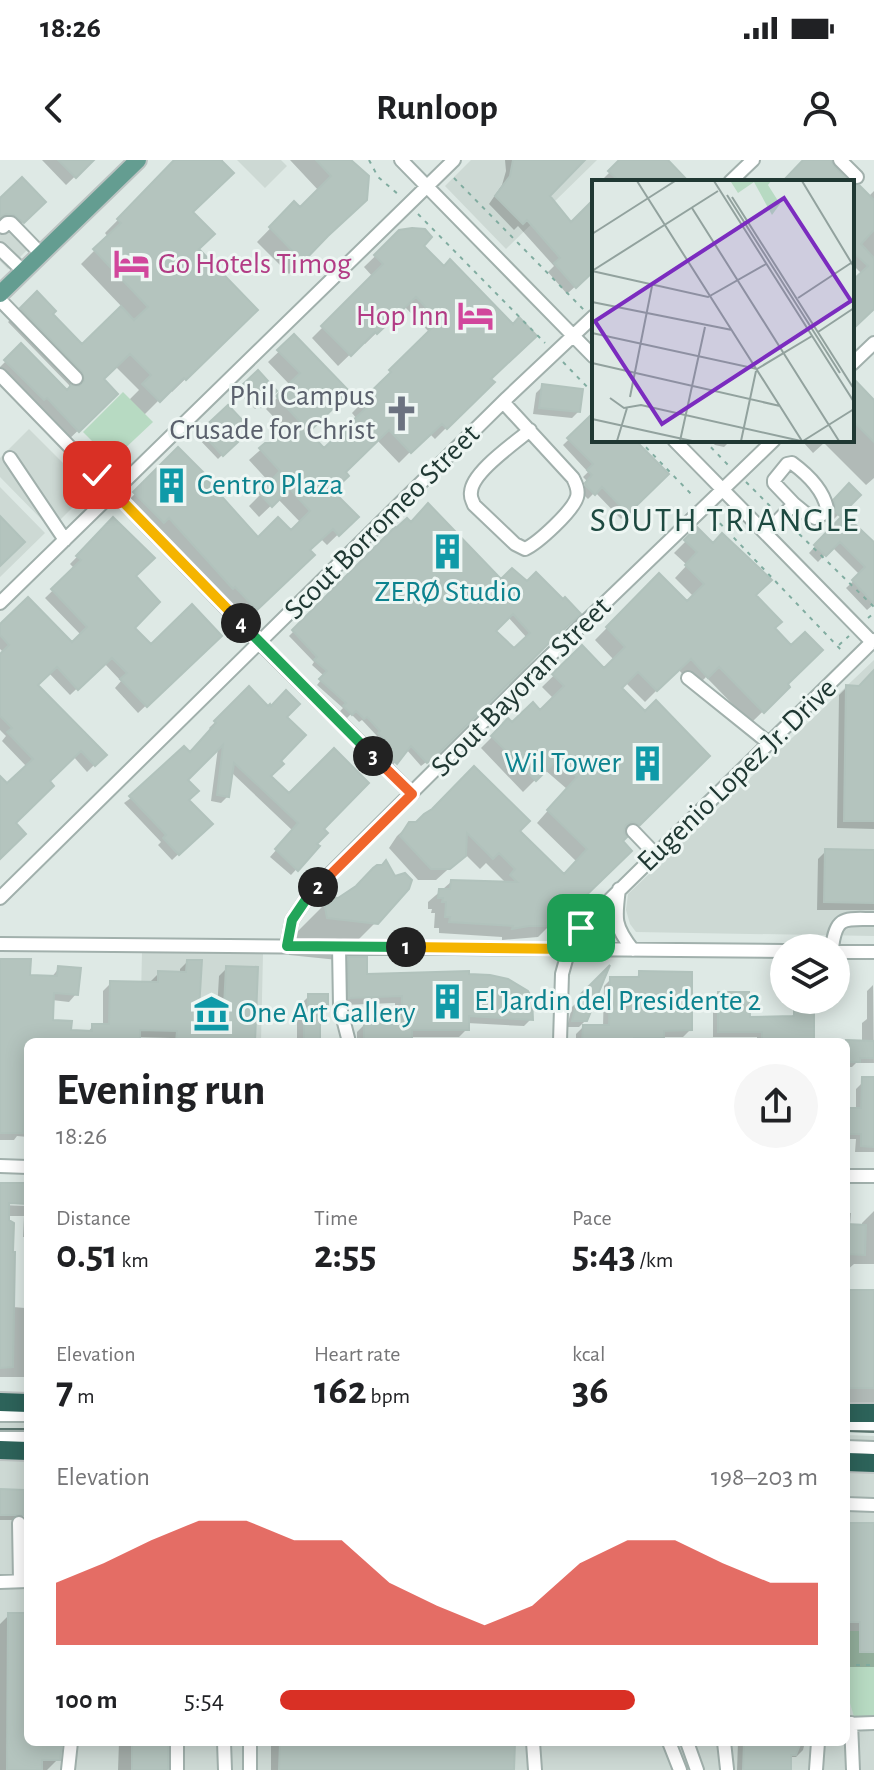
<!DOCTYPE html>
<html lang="en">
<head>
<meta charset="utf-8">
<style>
	body { margin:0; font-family:"Alegreya Sans",sans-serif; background:#f6f6f6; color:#202124; height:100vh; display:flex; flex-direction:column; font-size:30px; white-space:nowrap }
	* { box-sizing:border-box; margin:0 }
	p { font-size:26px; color:#757577 }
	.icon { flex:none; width:44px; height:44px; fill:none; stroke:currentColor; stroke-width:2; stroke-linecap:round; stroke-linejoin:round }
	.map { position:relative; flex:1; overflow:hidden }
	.panel { position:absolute; left:24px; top:878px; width:826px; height:708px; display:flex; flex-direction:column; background:#fff; border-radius:12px; box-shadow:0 4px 20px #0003 }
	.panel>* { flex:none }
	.buttons { position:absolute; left:770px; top:774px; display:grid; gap:16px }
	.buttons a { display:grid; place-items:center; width:80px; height:80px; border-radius:50%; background:#fff; box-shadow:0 4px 20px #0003; font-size:40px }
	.pin { position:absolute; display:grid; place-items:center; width:68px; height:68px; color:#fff; margin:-34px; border-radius:16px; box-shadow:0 4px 12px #0006 }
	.km { position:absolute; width:40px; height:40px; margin:-20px; border-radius:50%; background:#222; color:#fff; font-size:22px; line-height:40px; text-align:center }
	.round { display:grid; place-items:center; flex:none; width:84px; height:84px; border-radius:42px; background:#f6f6f6 }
	.headline { display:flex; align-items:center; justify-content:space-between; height:136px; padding:0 32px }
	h1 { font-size:44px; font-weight:700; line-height:60px }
	.stats { display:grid; grid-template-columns:repeat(3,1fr); gap:12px; height:136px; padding:8px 32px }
	.stats div { display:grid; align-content:center }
	.stats b { font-size:40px; font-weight:700 }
	.stats small { font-size:22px; font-weight:400 }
	.stats p { font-size:22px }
	.chart { height:224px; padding:16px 32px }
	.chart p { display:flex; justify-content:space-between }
	.chart svg { width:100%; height:144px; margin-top:8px; fill:#d93025; opacity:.7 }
	ul { padding:0 32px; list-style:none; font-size:26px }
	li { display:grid; grid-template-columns:128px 96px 1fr; align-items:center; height:60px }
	li i { height:20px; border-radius:10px; background:#d93025 }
	.status { display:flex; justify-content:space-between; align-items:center; height:56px; padding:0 40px; background:#fff; direction:ltr }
	.status svg { height:22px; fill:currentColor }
	header { display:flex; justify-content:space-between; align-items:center; height:104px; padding:0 32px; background:#fff; font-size:36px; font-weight:700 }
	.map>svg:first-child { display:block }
	.built { fill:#cdd9d4 }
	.green { fill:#b7dac2 }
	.shadow { fill:#0003; fill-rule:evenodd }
	.building { fill:#b4c4be; stroke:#b1c2bc; stroke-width:2; fill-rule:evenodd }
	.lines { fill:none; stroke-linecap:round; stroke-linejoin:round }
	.minor-casing { stroke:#a1b0ac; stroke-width:16 }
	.major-casing { stroke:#bcc3c2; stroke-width:20 }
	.highway-casing { stroke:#bcc3c2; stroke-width:22 }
	.path { stroke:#80aca0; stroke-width:2; stroke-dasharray:4 6; stroke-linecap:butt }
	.minor { stroke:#fff; stroke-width:12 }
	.major { stroke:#649d91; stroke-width:16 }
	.highway { stroke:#2d635a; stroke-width:18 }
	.tram { stroke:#5a746e; stroke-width:2 }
	.split-1-casing { stroke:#fff; stroke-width:16 }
	.split-2-casing { stroke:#fff; stroke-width:16 }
	.split-3-casing { stroke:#fff; stroke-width:16 }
	.split-4-casing { stroke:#fff; stroke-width:16 }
	.split-5-casing { stroke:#fff; stroke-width:16 }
	.split-1 { stroke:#f5b400; stroke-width:10 }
	.split-2 { stroke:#22a559; stroke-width:10 }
	.split-3 { stroke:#f0652b; stroke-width:10 }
	.split-4 { stroke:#22a559; stroke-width:10 }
	.split-5 { stroke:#f5b400; stroke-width:10 }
	.labels { text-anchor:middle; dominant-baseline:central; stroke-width:6; stroke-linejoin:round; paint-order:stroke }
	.hotel-label { font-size:30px; fill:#b23c85; stroke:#eef6f3; text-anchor:start }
	.worship-label { font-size:30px; fill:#5b616d; stroke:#eef6f3; text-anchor:end }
	.culture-label { font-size:30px; fill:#0d838f; stroke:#eef6f3; text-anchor:start }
	.street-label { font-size:30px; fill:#203833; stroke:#eef6f3 }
	.quarter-label { font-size:34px; letter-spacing:2px; fill:#1d4940; stroke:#eef6f3 }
	.inset-road { fill:none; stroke:#92a29e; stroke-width:2 }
	.view { fill:#7b2cbf; fill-opacity:0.15; stroke:#7b2cbf; stroke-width:4 }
	.inset-edge { fill:none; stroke:#203833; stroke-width:4 }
</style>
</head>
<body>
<div class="status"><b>18:26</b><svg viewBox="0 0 49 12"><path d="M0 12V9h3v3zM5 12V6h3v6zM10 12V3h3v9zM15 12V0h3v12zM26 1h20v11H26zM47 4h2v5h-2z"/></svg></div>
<header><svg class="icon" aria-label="back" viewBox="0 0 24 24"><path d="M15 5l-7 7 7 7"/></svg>Runloop<svg class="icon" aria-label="person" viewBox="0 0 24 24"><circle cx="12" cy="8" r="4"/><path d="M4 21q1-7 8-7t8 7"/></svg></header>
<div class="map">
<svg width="874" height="1610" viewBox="0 0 874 1610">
	<rect width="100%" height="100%" fill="#dee9e5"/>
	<path class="built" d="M237 0H281L287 6 265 28Z
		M471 0H597L506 89 445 26Z
		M0 48 34 83 8 109 0 101Z
		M29 269 90 330 51 369 0 317V298Z
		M0 327 45 373 0 417Z
		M874 500V776L636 772 630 764 626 750 628 734Z
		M142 792 263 794 261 882H140Z
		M0 1258 28 1259V1582H846V1275L874 1276V1610H0Z"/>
	<path class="green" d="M123 232 153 262 119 294 106 295 83 272Z
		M846 1471H861L874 1492V1560H855L850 1543 846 1538Z"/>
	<path class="shadow" d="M42 0H92L66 25Z
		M177 0H223L191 52 196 90 256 150 172 232 170 229 145 254 130 239 139 230 115 206 101 219 116 234 64 284 0 222V207L21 186 67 232 70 229 69 225 8 162 37 134 51 154 82 187 123 148 81 104 108 77 105 73Z
		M290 0H348L318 84 289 114 257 82 294 44 300 49 319 31Z
		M505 0H582L548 36 571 65 594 42V109L567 134 548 112 554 106 518 66 514 70 489 44 502 25 506 11Z
		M632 0H665L683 22H604L602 20 620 2Z
		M852 26 868 37 874 31V142L852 168V123L862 114 852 104Z
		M0 40 43 42 14 70 0 62Z
		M400 72 421 86 492 222 435 279 429 273 399 303 377 280 343 312 331 331 356 357 327 385 320 378 308 391 301 406 244 459 124 345 178 290 258 380 290 373 301 363 278 339 259 357 249 346 271 324 249 300 266 285 288 280 292 276 266 249 290 225 268 202 294 177 347 232 306 272 324 291 357 259 352 253 430 173 404 146 365 184 363 182 338 206 312 178 373 117 364 107Z
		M258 213 275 231 255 249 238 232Z
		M543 226 579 251 572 258 533 254 536 233Z
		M852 228 874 243V318L866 325 824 283 813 293 803 282 805 280H852Z
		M228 248V275L235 282 218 299 197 277Z
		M594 255V280H634L666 314 621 359 595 332 588 339 581 332 588 322 583 317 588 312 563 285Z
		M710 280H731L724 287 715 285Z
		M849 326 858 335 834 359 832 356 830 345Z
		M844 356 874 385V444L867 450 846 428 860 415 832 387 818 402 809 393Z
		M113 360 133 416 132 468 151 487 220 476 138 553 115 528 121 521 104 503 70 535 48 512 35 525 104 595 87 612 73 596 47 621 13 664 0 697V619L7 626 27 607 2 581 6 576 0 570V497L4 493 0 489V467L72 485 81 475 45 438 75 409 70 404Z
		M395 370 501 422 527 424 563 442 430 599 421 606 406 589 392 606 379 593 384 588 375 579 377 576 362 560 359 562 351 554 347 558 340 551 343 548 317 525 324 516 312 505 314 502 289 476ZM508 457 527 478 514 491 493 471Z
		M697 370 753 436 773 469 785 525 788 527 751 563 706 517 695 528 678 509 645 542 625 522 619 528 645 554 708 596 620 681 629 691 552 767 550 765 538 777 502 780V777L439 773V768H434L435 753H431L432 749H428V742L451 722 507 724 486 703 480 709 465 694 436 720H418L389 688 397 676 410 664 517 671 563 716 577 702 537 663 567 629 545 610 523 632 481 588 508 561 512 564 540 552 554 539 542 527 582 488 604 511 614 500 595 480 659 415 687 444 694 437 675 418 687 405 674 393Z
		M874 513V669L837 668 839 535 847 527 860 528Z
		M249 529 268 549 284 557 278 601 268 617 321 669 315 684 318 686 291 715 270 697 293 671 231 612 228 636 221 643 211 641 218 588 185 620 187 640 210 664 172 700 158 685 161 682 124 643 190 595 211 570 209 568Z
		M826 691 874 692V750H817L818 699Z
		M330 739 376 762 338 800 289 795 287 782Z
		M349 799 365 816 531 859 524 866 467 863V869L459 877H410V882H357V872L365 864 395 862V843L342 845 341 807Z
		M0 800 28 817 51 818 59 808 76 834 69 842 52 840 51 862 69 872 87 873 93 866H103V831L111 823 151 824V821L159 813 180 814V809L187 802 196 868H216L219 816 227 808 253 882H170V878L138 877V882H28V890H26L24 919 28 947V977L17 976 14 980H0Z
		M640 813 690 870 683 877H662L656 882H576V874L583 867H567L572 847 605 814 586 860 579 867H603L604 826 611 819H635Z
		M873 825 874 903H856L852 907H846V882L862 883V863L867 859V831Z
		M719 834 748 859 790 858 796 852V843L799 840H812V882H830H757V877H713V841Z
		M309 836 326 846 318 855V882H297V860L301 856V844Z
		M862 923H874V992H855L856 979H846V950H856V929Z
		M0 1045 28 1046V1077H23L24 1056H7L13 1147 25 1148 26 1131 28 1128V1217H0Z
		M874 1051V1104H854L846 1111V1053H851L850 1066 862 1067V1063Z
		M846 1131 874 1132V1246H846Z
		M0 1331 21 1354 15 1360H0Z
		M846 1365H874V1507H846Z
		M9 1455H28V1582H60L58 1599 47 1610H0V1464Z
		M119 1582H166V1610H118Z
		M271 1582H513L512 1610H271Z
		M736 1582H805L803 1590 796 1597H791L789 1599V1610H737L738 1582Z"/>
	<path class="building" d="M58 0H94L76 18Z
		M174 0H221L234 13 193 52 215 74 199 89 258 150 186 220 184 218 160 242 142 224 151 215 130 194 104 219 118 234 79 272 47 238 44 240 4 200 21 183 67 230 71 225 79 226 84 221 82 212 20 148 37 131 56 151 53 154 82 184 121 146 134 160 148 147 93 89 121 63 117 59Z
		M316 0H351L369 16 367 40 328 76 303 102 269 67 294 41 300 47 331 16Z
		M513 0H585L550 36 571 62 594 39V111L576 128 554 103 560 98 527 60 523 64 495 36 510 16Z
		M619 0H668L689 22H620L608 11Z
		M803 0H831L834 6 849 22H782Z
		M22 17 46 42 24 63 14 55 6 54 0 57V38Z
		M852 24 860 26 874 40V70L861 84 874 98V149L852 170V121L868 106 853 92 852 93Z
		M412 68 425 69 432 77 424 86 444 106 450 99 513 164 519 157 537 176 491 219 495 222 447 269 442 264 411 293 389 270 346 312 349 316 333 331 359 357 339 376 333 369 310 390 315 395 257 450 235 427 233 429 169 358 164 363 133 332 178 287 209 318 207 320 258 377 278 357 291 370 310 351 290 329 272 347 259 333 280 311 259 288 265 283H270L280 273 287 277 302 264 276 236 300 213 277 190 294 174 350 232 309 272 324 288 367 247 361 241 391 212 389 210 439 161 416 137 377 174 375 172 351 196 321 166 383 104 374 95 399 70Z
		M258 210 277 231 261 247 241 226Z
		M852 217 874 240V282L852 260Z
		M542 224 583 229 580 252 539 248Z
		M228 245 244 262 230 275 238 282 223 296 200 271Z
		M594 252V280H635L669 314 628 354 602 327 595 335 586 326 585 323 592 315 587 310 593 304 567 278Z
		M849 323 861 335 840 356 835 352 834 339Z
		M428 343 501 419 512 408 527 421 536 412 563 439 565 437 581 454 549 483 437 595 427 603 411 586 397 604 381 588 387 582 378 573 380 571 367 557 364 559 356 551 352 555 343 546 346 543 319 519 327 511 314 500 317 497 292 470 395 367 396 368 407 358 411 362ZM513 454 530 473 514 488 496 471Z
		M844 354 874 382V444L852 420 865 407 840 382 826 396 814 385Z
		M0 356 25 382 0 406Z
		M113 357 155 398 136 416 160 442 135 468 151 484 192 444 222 476 147 547 120 519 127 513 112 498 78 530 57 507 38 525 107 595 95 606 81 591 50 621 54 626 16 663 26 674 0 699V616L7 623 33 599 7 572 12 568 0 556V494L9 485 0 475V464L28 437 72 482 87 467 51 429 81 400 76 396Z
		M697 367 713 383 722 373 772 420 756 435 782 462 775 468 791 485 805 472 823 490 788 524 790 527 764 553 719 507 708 518 691 499 657 531 638 512 622 528 645 551 656 540 710 596 640 665 632 662 626 665 624 672 627 677 623 681 632 691 565 756 559 751 552 766H529L512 769 513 766 449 762 450 757H445L446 742H442L443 738H438L439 729H450L451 720 517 722 510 715 515 709 499 693 493 699 467 673 466 696 450 709H431L400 676 409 662H416L424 654 432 649 474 606 530 661 520 671 564 714 587 689 547 650 577 617 558 599 536 621 491 576 508 558 512 562 533 542 540 550 564 526 552 514 582 485 604 508 625 487 606 467 659 413 687 441 704 424 685 405 697 392 684 380Z
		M874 510V661H844L846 525 859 526Z
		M249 526 268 546 270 544 271 546 286 530 300 544 287 557 306 575 281 601 284 604 271 616 289 633 334 588 369 623 324 669 328 673 317 684 320 686 298 711 275 689 298 663 234 603 229 637 217 635 223 585 188 620 199 631 189 640 213 664 179 695 163 678 166 675 129 636 184 586 190 592 216 563 214 561Z
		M825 689 874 690V743L824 742Z
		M386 700 395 716 405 713 412 720 409 729 378 764 327 758 324 742 330 737 338 738 356 726 373 708 377 705H382Z
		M348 797H367V814L469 811V814L490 815 508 819 528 831 532 838 533 860 469 856V870H412V882H364V862L402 859V836L349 838Z
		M0 799H31L30 815 57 816 58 806 81 808 78 835 54 833 53 860 72 861 71 870 92 871V864H109L110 821 158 822V811L186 812 187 800H202L198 866 223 867 226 806 258 807 255 882H176L177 871 140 870V882H28L26 917H28V951H24L23 973H0Z
		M610 805 587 861H572L578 837Z
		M639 811 692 812V870L664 871V878H634V882H582L583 865H609L610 817H639Z
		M718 832H749L750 857 794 856V851H801V840H814V882H762V872H718Z
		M308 834H328V847H320V882H304V851H308Z
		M846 880 874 881V898H860V902H846Z
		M862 917H874V987L861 986V974H846V948H861Z
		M0 1023H27V1044L9 1043V1060L14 1063 13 1092H15L13 1207 0 1208Z
		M846 1064 866 1065 865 1095 846 1094Z
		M846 1130H874V1228H846Z
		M0 1329 24 1330 23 1355H0Z
		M846 1363H874V1492H860V1462H846Z
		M8 1453H28V1582H62L60 1600H42V1610H7Z
		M132 1582H168V1610H132Z
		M280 1582H515L514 1610H279Z
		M744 1582H801L796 1595H791V1610H743Z"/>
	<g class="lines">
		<defs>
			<path id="minor" d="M401 0 594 197
				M840 0 857 17
				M730 22 753 0
				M3 67 7 63H11L42 95
				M0 89 24 112
				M0 140 76 218
				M852 204 874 183
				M0 215 259 482 412 634
				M503 242 573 318C576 324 579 330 577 337 573 351 538 383 525 389L515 384 474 345C472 339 470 338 471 332 472 312 515 283 530 270
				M674 280 872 482
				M10 298 65 380
				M766 373 794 344 774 323V320L787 304 792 303C807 314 823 330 827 348L825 353 815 358 805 353 794 344
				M0 443 454 0
				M688 518 770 584
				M633 671 656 695
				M619 729C615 759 614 766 633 790
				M0 738 507 238 594 156
				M0 784 784 791
				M287 786 292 760 309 735 529 516 774 280
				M339 786 340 847 349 882
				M832 788C836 755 845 759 874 759
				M836 792H874
				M560 882 562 814 569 789 581 768 874 480
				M0 1006 28 1007
				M846 1016H874
				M0 1255H28
				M846 1264H874
				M0 1278H28
				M846 1287 874 1288
				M846 1344 874 1345
				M19 1363 20 1421
				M0 1422 28 1421
				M851 1563 853 1610
				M846 1564 874 1563
				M224 1582 225 1610
				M533 1582 535 1610
				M669 1582 680 1610
				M687 1582 697 1610
				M724 1582 727 1609
				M68 1610 71 1582
				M177 1610V1582
				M250 1610V1582
				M816 1610 818 1582"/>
			<path id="major" d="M0 134 138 0"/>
			<path id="highway" d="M0 1242 28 1243
				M846 1253H874
				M0 1290 28 1291
				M846 1302 874 1303"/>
		</defs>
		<use href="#minor" class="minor-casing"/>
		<use href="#major" class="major-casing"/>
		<use href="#highway" class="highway-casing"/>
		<path class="path" d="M369 0 378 17 399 35
			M454 18 584 150
			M418 54 545 183
			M563 202 594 234
			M639 280 694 337
			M704 280 730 307
			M746 322 773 349
			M713 356 844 493
			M792 367 874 447
			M868 458 874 453
			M839 485 849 476
			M846 1505H874"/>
		<use href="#minor" class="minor"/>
		<use href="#major" class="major"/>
		<use href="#highway" class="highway"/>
		<path class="tram" d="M0 1269H28
			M846 1271 874 1272"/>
	</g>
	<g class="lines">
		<defs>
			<path id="split-1" d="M406 787 569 789 581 768"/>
			<path id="split-2" d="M318 727 309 735 292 760 287 786 406 787"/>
			<path id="split-3" d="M318 727 412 634 373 596"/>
			<path id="split-4" d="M241 463 373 596"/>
			<path id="split-5" d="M97 315 241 463"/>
		</defs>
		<use href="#split-1" class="split-1-casing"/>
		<use href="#split-2" class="split-2-casing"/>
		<use href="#split-3" class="split-3-casing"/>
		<use href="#split-4" class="split-4-casing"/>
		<use href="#split-5" class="split-5-casing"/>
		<use href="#split-1" class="split-1"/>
		<use href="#split-2" class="split-2"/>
		<use href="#split-3" class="split-3"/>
		<use href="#split-4" class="split-4"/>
		<use href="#split-5" class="split-5"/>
	</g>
	<defs>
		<symbol id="hotel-bare" viewBox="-9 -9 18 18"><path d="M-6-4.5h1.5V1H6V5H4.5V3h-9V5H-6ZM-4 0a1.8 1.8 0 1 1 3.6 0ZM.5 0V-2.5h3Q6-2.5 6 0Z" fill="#d1479c" stroke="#eef6f3" stroke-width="2.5" paint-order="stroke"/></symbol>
		<symbol id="church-bare" viewBox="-9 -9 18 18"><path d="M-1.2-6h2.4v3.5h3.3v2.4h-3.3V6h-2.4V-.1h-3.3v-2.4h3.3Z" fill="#6b7280" stroke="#eef6f3" stroke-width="2.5" paint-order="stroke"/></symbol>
		<symbol id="building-bare" viewBox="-9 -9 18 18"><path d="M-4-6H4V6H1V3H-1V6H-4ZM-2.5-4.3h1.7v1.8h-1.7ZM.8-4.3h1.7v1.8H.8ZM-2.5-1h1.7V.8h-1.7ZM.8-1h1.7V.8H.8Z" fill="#0f9aa8" stroke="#eef6f3" stroke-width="2.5" paint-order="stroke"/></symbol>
		<symbol id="museum-bare" viewBox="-9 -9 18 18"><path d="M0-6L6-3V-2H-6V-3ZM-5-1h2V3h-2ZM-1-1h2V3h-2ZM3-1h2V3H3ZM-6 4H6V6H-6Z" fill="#0f9aa8" stroke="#eef6f3" stroke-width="2.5" paint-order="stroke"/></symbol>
	</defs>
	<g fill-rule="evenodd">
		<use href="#hotel-bare" x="106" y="78" width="51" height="51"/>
		<use href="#hotel-bare" x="450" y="130" width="51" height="51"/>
		<use href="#church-bare" x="376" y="228" width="51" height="51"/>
		<use href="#building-bare" x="146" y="300" width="51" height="51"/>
		<use href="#building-bare" x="422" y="366" width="51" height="51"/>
		<use href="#building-bare" x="622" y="578" width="51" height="51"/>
		<use href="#building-bare" x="422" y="816" width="51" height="51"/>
		<use href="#museum-bare" x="186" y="828" width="51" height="51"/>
	</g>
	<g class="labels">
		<g class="hotel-label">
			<text x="158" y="104">Go Hotels Timog</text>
			<text x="449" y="156" text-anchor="end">Hop Inn</text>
		</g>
		<g class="worship-label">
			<text x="375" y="236">Phil Campus<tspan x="375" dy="34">Crusade for Christ</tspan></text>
		</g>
		<g class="culture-label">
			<text x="197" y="325">Centro Plaza</text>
			<text x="448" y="432" text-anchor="middle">ZERØ Studio</text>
			<text x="621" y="603" text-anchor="end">Wil Tower</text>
			<text x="474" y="841">El Jardin del Presidente 2</text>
			<text x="238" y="853">One Art Gallery</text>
		</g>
		<g class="street-label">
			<text transform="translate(382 362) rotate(-45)">Scout Borromeo Street</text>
			<text transform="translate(521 527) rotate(-45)">Scout Bayoran Street</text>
			<text transform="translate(737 615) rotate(-44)">Eugenio Lopez Jr. Drive</text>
		</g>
		<g class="quarter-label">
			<text x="725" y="361">SOUTH TRIANGLE</text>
		</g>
	</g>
	<g transform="translate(592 20)">
		<rect width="262" height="262" fill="#dee9e5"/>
		<path d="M179 1 176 5 188 24 180 35 162 2 146 13 139 2Z" fill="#b7dac2"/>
		<path class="inset-road" d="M45 1 210 261M122 1 262 222M210 1 262 87M135 15 248 193M140 17 262 209M100 28 247 261M0 54 83 1M0 91 116 117 174 84M0 91 126 11M206 118 259 83M0 122 140 150M226 152 262 128M0 153 165 189 220 156M0 183 188 226M38 217 60 106M18 218 32 228 49 225 209 261M0 239 100 261M25 261 35 228M88 261 113 147M149 261 164 191M211 261 262 229"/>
		<path class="view" d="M192 18 259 121 70 244 3 141Z"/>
		<rect width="262" height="262" class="inset-edge"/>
	</g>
</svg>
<div class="buttons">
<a><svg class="icon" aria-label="layers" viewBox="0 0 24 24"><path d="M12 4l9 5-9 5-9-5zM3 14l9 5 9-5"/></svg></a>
</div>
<div class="pin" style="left:581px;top:768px;background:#1e9e55"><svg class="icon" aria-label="arrive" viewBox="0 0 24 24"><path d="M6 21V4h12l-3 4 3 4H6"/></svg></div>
<div class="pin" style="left:97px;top:315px;background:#d93025"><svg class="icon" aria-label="check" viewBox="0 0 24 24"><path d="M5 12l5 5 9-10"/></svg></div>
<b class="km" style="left:406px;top:787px">1</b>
<b class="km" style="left:318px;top:727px">2</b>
<b class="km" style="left:373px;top:596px">3</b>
<b class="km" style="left:241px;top:463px">4</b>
<section class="panel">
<div class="headline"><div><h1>Evening run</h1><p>18:26</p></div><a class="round"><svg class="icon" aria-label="share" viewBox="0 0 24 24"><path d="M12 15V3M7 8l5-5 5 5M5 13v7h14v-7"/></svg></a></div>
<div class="stats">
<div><p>Distance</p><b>0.51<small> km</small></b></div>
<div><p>Time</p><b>2:55</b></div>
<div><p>Pace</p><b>5:43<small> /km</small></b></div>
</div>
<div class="stats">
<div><p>Elevation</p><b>7<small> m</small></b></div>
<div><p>Heart rate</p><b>162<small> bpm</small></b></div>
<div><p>kcal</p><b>36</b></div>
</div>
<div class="chart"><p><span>Elevation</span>198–203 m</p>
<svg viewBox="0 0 160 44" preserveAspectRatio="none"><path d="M0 44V25L10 19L20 12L30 6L40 6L50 12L60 12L70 25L80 32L90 38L100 32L110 19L120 12L130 12L140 19L150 25L160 25V44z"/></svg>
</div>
<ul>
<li><b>100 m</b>5:54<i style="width:66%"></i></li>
</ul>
</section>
</div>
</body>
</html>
